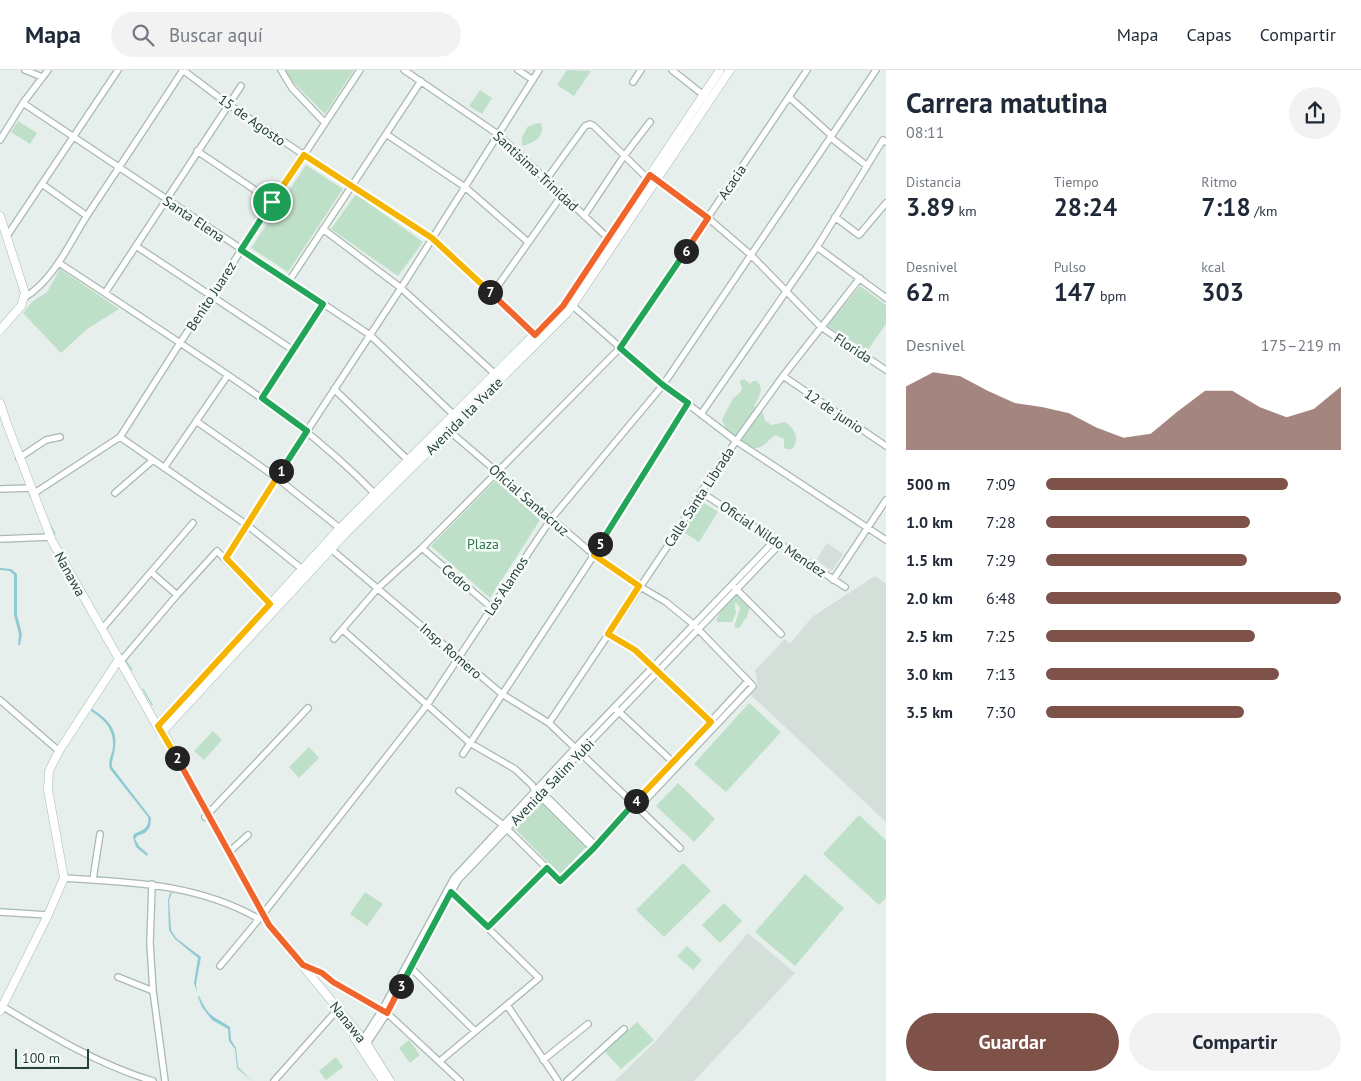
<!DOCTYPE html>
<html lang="es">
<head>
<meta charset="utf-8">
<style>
	body { margin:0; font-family:"PT Sans",sans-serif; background:#f2f2f3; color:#1f2937; height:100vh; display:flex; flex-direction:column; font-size:19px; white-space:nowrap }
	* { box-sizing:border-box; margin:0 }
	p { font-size:16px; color:#747a83 }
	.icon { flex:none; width:28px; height:28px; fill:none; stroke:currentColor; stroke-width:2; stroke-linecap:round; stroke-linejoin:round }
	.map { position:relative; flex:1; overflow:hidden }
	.drawer { display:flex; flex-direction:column; background:#fff; width:475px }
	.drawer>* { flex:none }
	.scale { position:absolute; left:15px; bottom:12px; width:74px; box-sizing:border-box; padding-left:5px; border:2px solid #24423a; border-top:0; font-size:14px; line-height:18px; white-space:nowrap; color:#24423a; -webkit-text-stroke:4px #f7fbf9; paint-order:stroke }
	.pin { position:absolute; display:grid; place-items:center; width:42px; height:42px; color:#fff; margin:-21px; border:2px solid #fff; border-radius:50%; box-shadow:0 1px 5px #0007 }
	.km { position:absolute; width:25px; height:25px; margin:-12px; border-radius:50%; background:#222; color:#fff; font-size:14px; line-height:25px; text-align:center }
	.round { display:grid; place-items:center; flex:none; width:52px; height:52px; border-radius:26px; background:#f2f2f3 }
	.summary { display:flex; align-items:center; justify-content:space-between; height:85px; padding:0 20px }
	h1 { font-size:28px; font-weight:700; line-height:38px }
	.stats { display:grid; grid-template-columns:repeat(3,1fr); gap:8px; height:85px; padding:5px 20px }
	.stats div { display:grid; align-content:center }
	.stats b { font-size:25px; font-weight:700 }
	.stats small { font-size:14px; font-weight:400 }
	.stats p { font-size:14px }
	.chart { height:140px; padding:10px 20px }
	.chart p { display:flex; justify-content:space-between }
	.chart svg { width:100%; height:90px; margin-top:5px; fill:#7f5249; opacity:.7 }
	.button { display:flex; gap:10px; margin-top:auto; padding:10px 20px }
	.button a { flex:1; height:58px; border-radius:30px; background:#7f5249; color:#fff; font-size:20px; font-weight:700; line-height:58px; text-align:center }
	.button a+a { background:#f2f2f3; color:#1f2937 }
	ul { padding:0 20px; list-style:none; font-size:16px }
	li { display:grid; grid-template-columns:80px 60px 1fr; align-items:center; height:38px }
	li i { height:12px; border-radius:6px; background:#7f5249 }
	header { display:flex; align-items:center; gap:30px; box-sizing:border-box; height:70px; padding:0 25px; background:#fff; border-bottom:1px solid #e0e1e3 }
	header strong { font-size:24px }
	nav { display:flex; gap:28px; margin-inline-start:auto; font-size:18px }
	.search { width:350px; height:45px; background:#f2f2f3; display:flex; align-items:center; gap:12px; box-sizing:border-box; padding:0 18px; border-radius:28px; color:#747a83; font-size:19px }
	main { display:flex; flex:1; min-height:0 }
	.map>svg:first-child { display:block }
	.built { fill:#d4dfda }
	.green { fill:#bfe0c8 }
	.water { fill:#8ec9d4 }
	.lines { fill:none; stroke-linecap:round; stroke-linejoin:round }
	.stream { stroke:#8ec9d4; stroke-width:1 }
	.street-casing { stroke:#a8b8b2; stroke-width:8 }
	.secondary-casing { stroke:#a4bbb3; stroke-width:9 }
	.street { stroke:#fff; stroke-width:5.5 }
	.secondary { stroke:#fff; stroke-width:8 }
	.split-1-casing { stroke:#fff; stroke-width:10 }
	.split-2-casing { stroke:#fff; stroke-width:10 }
	.split-3-casing { stroke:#fff; stroke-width:10 }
	.split-4-casing { stroke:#fff; stroke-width:10 }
	.split-5-casing { stroke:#fff; stroke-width:10 }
	.split-6-casing { stroke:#fff; stroke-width:10 }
	.split-7-casing { stroke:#fff; stroke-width:10 }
	.split-8-casing { stroke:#fff; stroke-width:10 }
	.split-1 { stroke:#22a559; stroke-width:6 }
	.split-2 { stroke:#f5b400; stroke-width:6 }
	.split-3 { stroke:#f0652b; stroke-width:6 }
	.split-4 { stroke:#22a559; stroke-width:6 }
	.split-5 { stroke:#f5b400; stroke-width:6 }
	.split-6 { stroke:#22a559; stroke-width:6 }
	.split-7 { stroke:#f0652b; stroke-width:6 }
	.split-8 { stroke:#f5b400; stroke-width:6 }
	.labels { text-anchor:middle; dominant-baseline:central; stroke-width:5; stroke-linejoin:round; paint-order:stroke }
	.street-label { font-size:14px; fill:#24423a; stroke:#f7fbf9 }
	.park-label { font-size:14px; fill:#2d7a4b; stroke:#f7fbf9 }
</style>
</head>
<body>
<header>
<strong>Mapa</strong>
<div class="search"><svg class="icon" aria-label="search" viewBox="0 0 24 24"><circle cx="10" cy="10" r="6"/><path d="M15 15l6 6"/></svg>Buscar aquí</div>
<nav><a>Mapa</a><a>Capas</a><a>Compartir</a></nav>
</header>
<main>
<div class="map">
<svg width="886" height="1011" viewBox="0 0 886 1011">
	<rect width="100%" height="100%" fill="#e6efeb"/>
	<path class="built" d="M827 473 843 484 832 501 816 490Z
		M875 506 886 514V752L750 624 758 616 755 600 785 569 790 574 812 547Z
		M748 863 795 903 694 1011H615L656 971Z"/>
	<path class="green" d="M281 0H354L325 44Z
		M567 0 591 1 574 26 557 15Z
		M480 20 492 28 482 44 469 36Z
		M18 51 37 63 30 74 11 62Z
		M541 53C546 66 534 73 522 76V67L528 56H531L534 54Z
		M306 95 343 119 288 202 251 178Z
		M356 124 423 172 398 206 331 159Z
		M60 199 119 239 87 259 61 283 23 243 32 232 47 222Z
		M860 216 886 235V254L867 281 827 256Z
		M744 309 750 314 753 311H757C765 320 758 328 754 336L763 343 765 351 772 355 785 352C794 358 801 369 792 379H786L784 377V369L775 365C771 368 767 373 762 376 746 385 727 365 722 350L733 328 740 323 742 319 740 311Z
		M496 410 540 450 490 528 431 476Z
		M701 431 718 442 699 472 682 461Z
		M735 523 739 525 750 534 747 547 739 558 734 557 740 538 736 532 735 535 736 543 732 552H717L716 550 729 528Z
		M749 633 781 662 726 722 694 694Z
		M213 661 222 670 204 690 194 681Z
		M309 677 319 688 299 708 289 697Z
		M678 713 715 749 694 772 656 736Z
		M542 727 587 776 560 804 513 757Z
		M859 745 886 770V828L879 835 823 784Z
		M683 793 711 821 664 867 636 840Z
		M805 804 844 838 795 896 755 862Z
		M365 822 383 834 367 856 350 844Z
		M724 833 742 851 720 873 702 855Z
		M687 876 702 890 693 900 677 886Z
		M637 952 654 970 621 999 604 981Z
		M409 970 420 985 410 993 399 978Z
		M336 987 343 997 326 1010 319 1001Z"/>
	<path class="water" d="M0 498 11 499 17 504V545L22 564 20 575H18L19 564 14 545V505L10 501 0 500Z
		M92 639C106 648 118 658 115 677 115 684 111 690 112 697L151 748 150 757 145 763 137 766 135 769 139 776 148 784 147 786 136 777 133 767 134 764C143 760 150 758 148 747L110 699C107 691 113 684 113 676 114 659 104 649 91 641Z
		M170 823H172L169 830 171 860 176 868 201 887 196 914 197 922 194 913 198 888 175 869 169 860 168 830Z
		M199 926C209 948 212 945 230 957L231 970 236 978 238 997 252 1011 237 998 235 979 229 971 228 959 212 950 202 937 198 927Z"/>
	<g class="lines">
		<path class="stream" d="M51 456 55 464
			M125 589 132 600
			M143 619 152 635"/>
		<defs>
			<path id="street" d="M25 0 42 7
				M183 0 228 34 304 85 432 168 535 265
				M281 0 292 18 325 53
				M404 0 499 65 610 170
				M518 0 533 10
				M672 0 706 27
				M633 12 641 0
				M789 27 831 65
				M23 33 370 265 454 345
				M386 64 465 117 528 172
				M830 67 867 96
				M0 70 23 33 48 0
				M197 81 273 132
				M546 110 585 56 590 54 594 56 648 109
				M657 110 708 148 751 185 821 257 886 300
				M42 114 87 146
				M584 146 624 86 650 52
				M835 147 859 165 886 133
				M323 159 401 218 495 304
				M7 166 118 0
				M136 176 293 280
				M817 177 886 228
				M59 193C105 223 152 254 198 285 263 328 321 368 375 424
				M289 211 421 11
				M105 223 241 16
				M492 224 562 125
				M24 228C54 210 70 172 88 144 120 96 152 48 183 0
				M573 236 663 315 736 371 886 470
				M783 306 886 376
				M334 319 410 392
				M262 328 323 234
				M701 344 817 177 883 70 886 72
				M196 351 277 408 342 460
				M447 359 594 485 639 516 666 532 693 554 753 616 638 738
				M120 367 247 455 302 499
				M19 388 46 370 60 367
				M164 398 228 305
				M0 419 31 418
				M701 422 845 517
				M115 423 153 390
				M33 424 120 367 180 273 360 0
				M0 469 50 467
				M422 478 492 538
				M331 479 502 624 549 653 680 778
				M226 488 307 361 401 218 539 0
				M151 502 177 525
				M833 510 886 430
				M735 518 781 564
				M102 559 193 453
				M343 560 470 673 515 699 532 715 535 721 593 779
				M608 564 635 580 714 655
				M334 569 378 518 422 478 620 278 807 0
				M121 591 177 525 217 481 270 534
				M0 630 59 681
				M617 640 674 693
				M549 653 673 468 701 422 736 371 783 306 860 208
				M463 684 594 485 687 333
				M540 720 596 776
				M459 721 503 755 560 811 596 776 748 611
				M205 747 308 638
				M229 782 248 765
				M64 808C131 812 199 814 259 849
				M93 809 100 764
				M152 814 150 873 153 921 165 1011
				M0 842 48 845
				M488 857 547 798
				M303 895 322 903 333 912 387 943 460 1011
				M220 896 259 849 427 635 551 449 663 315 876 0
				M411 898 475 961
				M118 907 153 921
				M0 935C48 964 99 995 153 1011
				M507 935 558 1011
				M362 971 382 940 454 808 576 677 775 470
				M366 975 387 943 458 810 780 474
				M543 990 588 954
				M440 991 539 908 449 820
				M274 1011 338 939
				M567 1011 624 959"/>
			<path id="secondary" d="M0 146 25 223 21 236 0 260
				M0 333 7 354 52 471 161 663 166 667 269 855 367 974 390 1011
				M158 656 340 458 563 236 720 0
				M161 663 346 463 568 242 730 0
				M0 941 48 845 64 808 48 720 49 701 59 681 119 589
				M354 967 383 1011"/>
		</defs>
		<use href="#street" class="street-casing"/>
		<use href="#secondary" class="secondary-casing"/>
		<use href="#street" class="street"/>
		<use href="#secondary" class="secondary"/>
	</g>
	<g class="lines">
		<defs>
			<path id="split-1" d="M272 132 241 180 323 234 262 328 307 361 281 401"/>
			<path id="split-2" d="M177 688 158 656 270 534 226 488 281 401"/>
			<path id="split-3" d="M177 688 269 855 303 895 322 903 333 912 387 943 401 916"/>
			<path id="split-4" d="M401 916 451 822 488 857 547 798 560 811 593 779 636 731"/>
			<path id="split-5" d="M600 474 594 485 639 516 608 564 635 580 711 652 636 731"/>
			<path id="split-6" d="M600 474 688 333 663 315 620 278 686 181"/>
			<path id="split-7" d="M490 222 535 265 563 236 650 105 708 148 686 181"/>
			<path id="split-8" d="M272 132 304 85 432 168 490 222"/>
		</defs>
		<use href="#split-1" class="split-1-casing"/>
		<use href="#split-2" class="split-2-casing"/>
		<use href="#split-3" class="split-3-casing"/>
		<use href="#split-4" class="split-4-casing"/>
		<use href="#split-5" class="split-5-casing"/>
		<use href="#split-6" class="split-6-casing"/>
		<use href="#split-7" class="split-7-casing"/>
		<use href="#split-8" class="split-8-casing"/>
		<use href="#split-1" class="split-1"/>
		<use href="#split-2" class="split-2"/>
		<use href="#split-3" class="split-3"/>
		<use href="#split-4" class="split-4"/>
		<use href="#split-5" class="split-5"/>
		<use href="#split-6" class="split-6"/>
		<use href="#split-7" class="split-7"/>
		<use href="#split-8" class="split-8"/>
	</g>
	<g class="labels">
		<g class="street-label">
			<text transform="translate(252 50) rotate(35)">15 de Agosto</text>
			<text transform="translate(536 101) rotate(43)">Santisima Trinidad</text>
			<text transform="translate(732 112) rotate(-56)">Acacia</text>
			<text transform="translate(194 149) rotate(34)">Santa Elena</text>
			<text transform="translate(211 226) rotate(-57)">Benito Juarez</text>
			<text transform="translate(853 278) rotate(33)">Florida</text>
			<text transform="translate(834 341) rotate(34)">12 de junio</text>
			<text transform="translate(464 346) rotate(-45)">Avenida Ita Yvate</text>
			<text transform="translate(699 427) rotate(-57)">Calle Santa Librada</text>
			<text transform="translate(529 430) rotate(41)">Oficial Santacruz</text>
			<text transform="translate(773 469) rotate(34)">Oficial Nildo Mendez</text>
			<text transform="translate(70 504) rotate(61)">Nanawa</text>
			<text transform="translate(457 508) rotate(40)">Cedro</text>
			<text transform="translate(506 516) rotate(-57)">Los Alamos</text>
			<text transform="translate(451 581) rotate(41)">Insp. Romero</text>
			<text transform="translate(552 712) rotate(-46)">Avenida Salim Yubi</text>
			<text transform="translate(348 952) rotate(51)">Nanawa</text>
		</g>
		<g class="park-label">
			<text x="483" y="474">Plaza</text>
		</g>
	</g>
</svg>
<div class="scale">100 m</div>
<div class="pin" style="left:272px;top:132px;background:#1e9e55"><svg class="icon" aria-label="arrive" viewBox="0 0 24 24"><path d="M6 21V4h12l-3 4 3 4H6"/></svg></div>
<b class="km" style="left:281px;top:401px">1</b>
<b class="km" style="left:177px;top:688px">2</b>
<b class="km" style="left:401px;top:916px">3</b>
<b class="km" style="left:636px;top:731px">4</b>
<b class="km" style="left:600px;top:474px">5</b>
<b class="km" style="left:686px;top:181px">6</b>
<b class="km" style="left:490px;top:222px">7</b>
</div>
<section class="drawer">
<div class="summary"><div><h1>Carrera matutina</h1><p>08:11</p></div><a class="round"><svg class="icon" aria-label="share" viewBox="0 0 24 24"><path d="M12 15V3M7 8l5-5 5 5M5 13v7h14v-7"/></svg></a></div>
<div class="stats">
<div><p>Distancia</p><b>3.89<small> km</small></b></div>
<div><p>Tiempo</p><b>28:24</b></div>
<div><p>Ritmo</p><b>7:18<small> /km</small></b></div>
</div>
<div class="stats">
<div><p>Desnivel</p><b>62<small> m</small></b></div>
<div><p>Pulso</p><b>147<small> bpm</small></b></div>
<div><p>kcal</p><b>303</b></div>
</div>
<div class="chart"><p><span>Desnivel</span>175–219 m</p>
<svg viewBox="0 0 160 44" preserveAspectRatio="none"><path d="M0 44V13L10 6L20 8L30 15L40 21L50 23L60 26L70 33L80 38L90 36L100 25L110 15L120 15L130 23L140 28L150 24L160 13V44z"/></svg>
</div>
<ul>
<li><b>500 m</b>7:09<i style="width:82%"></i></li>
<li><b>1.0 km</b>7:28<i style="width:69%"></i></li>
<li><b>1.5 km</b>7:29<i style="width:68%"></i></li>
<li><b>2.0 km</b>6:48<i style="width:100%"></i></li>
<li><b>2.5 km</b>7:25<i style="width:71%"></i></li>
<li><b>3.0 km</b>7:13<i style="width:79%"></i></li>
<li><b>3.5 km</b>7:30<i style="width:67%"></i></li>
</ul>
<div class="button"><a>Guardar</a><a>Compartir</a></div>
</section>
</main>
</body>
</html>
